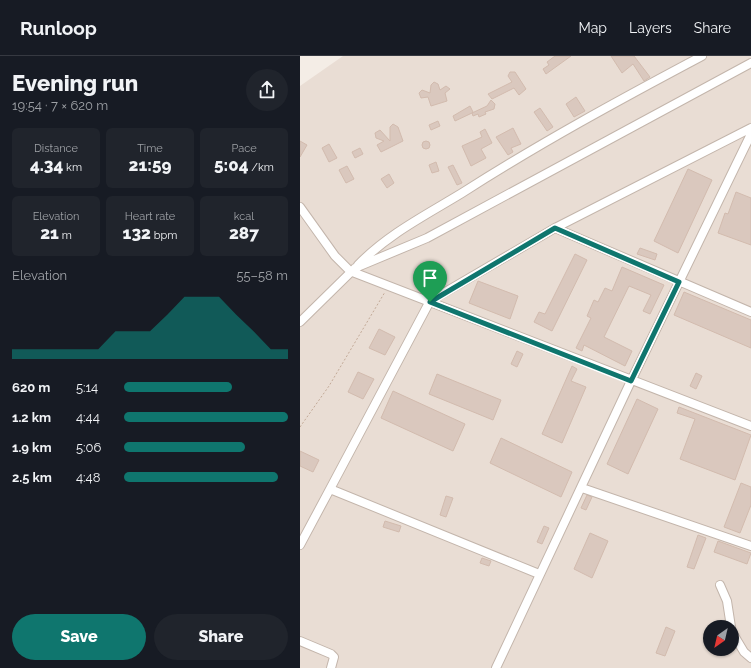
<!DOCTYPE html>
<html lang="en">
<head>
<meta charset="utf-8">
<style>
	body { margin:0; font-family:Raleway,sans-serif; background:#20242c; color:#f1f3f6; height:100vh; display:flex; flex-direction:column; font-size:15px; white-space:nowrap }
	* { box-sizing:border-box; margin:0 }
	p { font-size:13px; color:#9ea1a6 }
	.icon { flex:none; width:22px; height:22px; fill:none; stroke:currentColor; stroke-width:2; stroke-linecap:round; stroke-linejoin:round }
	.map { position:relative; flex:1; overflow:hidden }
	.details { display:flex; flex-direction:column; background:#171b24; width:300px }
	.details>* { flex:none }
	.needle { width:26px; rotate:214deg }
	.tools { position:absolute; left:403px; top:564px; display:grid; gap:8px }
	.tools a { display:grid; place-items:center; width:36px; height:36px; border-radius:50%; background:#171b24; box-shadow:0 1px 3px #0004; font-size:20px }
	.pin { position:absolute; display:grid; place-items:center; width:34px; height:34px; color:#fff; margin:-41px -17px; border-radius:50% 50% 50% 0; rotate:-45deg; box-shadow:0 0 4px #0007 }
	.pin .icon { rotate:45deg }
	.round { display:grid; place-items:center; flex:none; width:42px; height:42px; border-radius:21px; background:#20242c }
	.headline { display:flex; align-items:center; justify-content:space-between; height:68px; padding:0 12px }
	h1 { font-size:22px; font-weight:800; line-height:30px }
	.figures { display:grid; grid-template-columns:repeat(3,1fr); gap:6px; height:68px; padding:4px 12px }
	.figures div { display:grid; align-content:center; border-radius:6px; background:#20242c; text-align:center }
	.figures b { font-size:17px; font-weight:800 }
	.figures small { font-size:11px; font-weight:400 }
	.figures p { font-size:11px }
	.chart { height:112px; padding:8px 12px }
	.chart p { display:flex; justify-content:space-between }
	.chart svg { width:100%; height:72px; margin-top:4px; fill:#0f766e; opacity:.7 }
	.action { display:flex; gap:8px; margin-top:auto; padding:8px 12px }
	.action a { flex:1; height:46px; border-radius:24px; background:#0f766e; color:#fff; font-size:16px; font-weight:800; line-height:46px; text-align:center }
	.action a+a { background:#20242c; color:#f1f3f6 }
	ul { padding:0 12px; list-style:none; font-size:13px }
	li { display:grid; grid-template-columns:64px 48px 1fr; align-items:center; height:30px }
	li i { height:10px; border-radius:5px; background:#0f766e }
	header { display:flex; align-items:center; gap:24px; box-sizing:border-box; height:56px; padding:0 20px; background:#171b24; border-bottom:1px solid #363941 }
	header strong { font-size:19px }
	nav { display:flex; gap:22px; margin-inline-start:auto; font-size:14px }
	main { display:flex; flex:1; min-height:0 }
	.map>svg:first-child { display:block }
	.residential { fill:#e9ddd4; fill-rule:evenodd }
	.building { fill:#dac8be; stroke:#d2bbae }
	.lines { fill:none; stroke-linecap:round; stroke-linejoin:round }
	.minor-casing { stroke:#c3b5ab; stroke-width:10 }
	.path { stroke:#c3aa98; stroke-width:1; stroke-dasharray:2 2; stroke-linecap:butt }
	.minor { stroke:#fff; stroke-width:8 }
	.route-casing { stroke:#fff; stroke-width:8 }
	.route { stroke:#0f766e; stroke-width:5 }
</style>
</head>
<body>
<header>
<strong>Runloop</strong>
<nav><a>Map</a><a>Layers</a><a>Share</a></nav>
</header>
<main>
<section class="details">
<div class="headline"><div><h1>Evening run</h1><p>19:54 · 7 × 620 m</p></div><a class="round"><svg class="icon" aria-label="share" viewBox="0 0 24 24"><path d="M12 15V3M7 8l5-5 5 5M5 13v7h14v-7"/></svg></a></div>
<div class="figures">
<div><p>Distance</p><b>4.34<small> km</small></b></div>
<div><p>Time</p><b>21:59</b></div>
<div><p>Pace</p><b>5:04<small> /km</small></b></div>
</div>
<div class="figures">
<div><p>Elevation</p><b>21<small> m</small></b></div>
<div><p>Heart rate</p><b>132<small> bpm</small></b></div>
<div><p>kcal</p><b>287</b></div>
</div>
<div class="chart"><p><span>Elevation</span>55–58 m</p>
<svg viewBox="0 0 160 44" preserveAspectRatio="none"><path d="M0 44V38L10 38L20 38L30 38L40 38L50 38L60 27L70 27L80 27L90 17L100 6L110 6L120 6L130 17L140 27L150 38L160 38V44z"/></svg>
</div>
<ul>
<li><b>620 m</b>5:14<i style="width:66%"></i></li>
<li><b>1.2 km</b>4:44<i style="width:100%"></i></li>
<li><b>1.9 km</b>5:06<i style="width:74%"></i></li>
<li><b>2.5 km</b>4:48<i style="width:94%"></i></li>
</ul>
<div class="action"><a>Save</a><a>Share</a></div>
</section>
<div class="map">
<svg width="451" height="612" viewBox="0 0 451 612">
	<rect width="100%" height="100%" fill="#f4ede6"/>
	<path class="residential" d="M43 0H451V612H0V30ZM410 571H432V593H410Z"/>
	<path class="building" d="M255 0H271L246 18 243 13 249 9 247 6Z
		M311 0H334L350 21 344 25 333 8 322 17Z
		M210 16H215L226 33 219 39 214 32 192 43 188 38 212 26 208 20Z
		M134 26 138 28 140 34 146 30 150 33 145 37 147 45 131 50 128 41 121 42 119 37 122 34 130 37 131 29Z
		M276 41 285 55 274 61 266 48Z
		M191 44 195 48 194 53 185 56 186 58 179 61 178 58 173 60 172 57 155 65 153 60 170 50 173 56 172 57 187 50Z
		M240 52 253 71 247 75 234 56Z
		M138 65 140 70 131 74 129 69Z
		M93 68 98 71 103 85 81 96 77 89 84 85 76 82 75 77 80 74 90 85V71Z
		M213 72 221 88 211 92 213 96 208 99 196 81Z
		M185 73 192 87 181 93 186 102 171 110 162 90 182 81 180 76Z
		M122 89a4 4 0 1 1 8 0a4 4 0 1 1-8 0Z
		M0 85 7 89 0 101Z
		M29 88 37 102 29 106 22 92Z
		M60 92 63 98 55 102 52 96Z
		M136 106 139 115 132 117 129 109Z
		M153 109 162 127 157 129 148 111Z
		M47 110 54 123 46 127 39 114Z
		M388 113 412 124 378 197 354 185Z
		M89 118 94 127 87 132 81 123Z
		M436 136 451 142V189L418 177 425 157 428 158Z
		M340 192 357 198 355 204 337 198Z
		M275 198 287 204 252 275 234 266 239 256 245 258Z
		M322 211 364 229 350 258 343 255 351 239 329 230 304 281 332 295 325 310 284 289 282 295 276 292 291 262 287 260 294 244 298 246 305 232 312 235Z
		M178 225 218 240 210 263 169 247Z
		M384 236 451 264V292L374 259Z
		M79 273 95 281 85 299 69 292Z
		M217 295 223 298 217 311 211 308Z
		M272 310 277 313 271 325 286 331 262 387 242 378Z
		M58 316 74 323 63 343 48 336Z
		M396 317 402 320 396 333 390 330Z
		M137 318 201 344 193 364 129 338Z
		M93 335 165 368 153 395 81 362Z
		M337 343 358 353 328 418 307 408Z
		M379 351 451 379 435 424 380 403 395 363 377 357Z
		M201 382 272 416 261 441 190 407Z
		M0 395 19 404 13 416 0 410Z
		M441 427 451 431V449L440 477 424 471Z
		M287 439 292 441 286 454 281 452Z
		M146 440 153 442 146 461 140 459Z
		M85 465 101 470 99 476 83 471Z
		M244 470 249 472 242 488 237 486Z
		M290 477 308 485 292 522 274 513Z
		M398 479 406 482 394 513 387 511Z
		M418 485 451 497 447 508 414 496Z
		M182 502 191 505 189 510 180 507Z
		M366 571 375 575 365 600 356 597Z"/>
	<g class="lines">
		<defs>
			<path id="minor" d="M0 151 35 200 50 215 451 370
				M255 172 451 256
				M58 209C88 178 126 159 162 137 240 87 321 43 402 0
				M0 266 55 212 127 182 451 7
				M282 432 451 490
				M0 489 30 433
				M239 518 30 433 130 245 255 172 451 72
				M420 529 427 545 431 571
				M432 576 444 596 451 602
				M0 585 31 598 34 601 31 612
				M196 612 331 325 451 78"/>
		</defs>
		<use href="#minor" class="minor-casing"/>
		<path class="path" d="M0 371 29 330 85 236"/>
		<use href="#minor" class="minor"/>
	</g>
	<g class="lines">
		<defs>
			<path id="route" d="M255 172 379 226 331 325 130 246Z"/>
		</defs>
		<use href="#route" class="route-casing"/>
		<use href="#route" class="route"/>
	</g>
</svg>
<div class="tools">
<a><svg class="needle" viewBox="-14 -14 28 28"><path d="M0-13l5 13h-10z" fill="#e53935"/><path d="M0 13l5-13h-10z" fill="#9ea1a6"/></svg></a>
</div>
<div class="pin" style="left:130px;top:246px;background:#1e9e55"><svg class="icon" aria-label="arrive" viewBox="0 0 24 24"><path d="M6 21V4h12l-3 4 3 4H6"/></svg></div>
</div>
</main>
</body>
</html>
